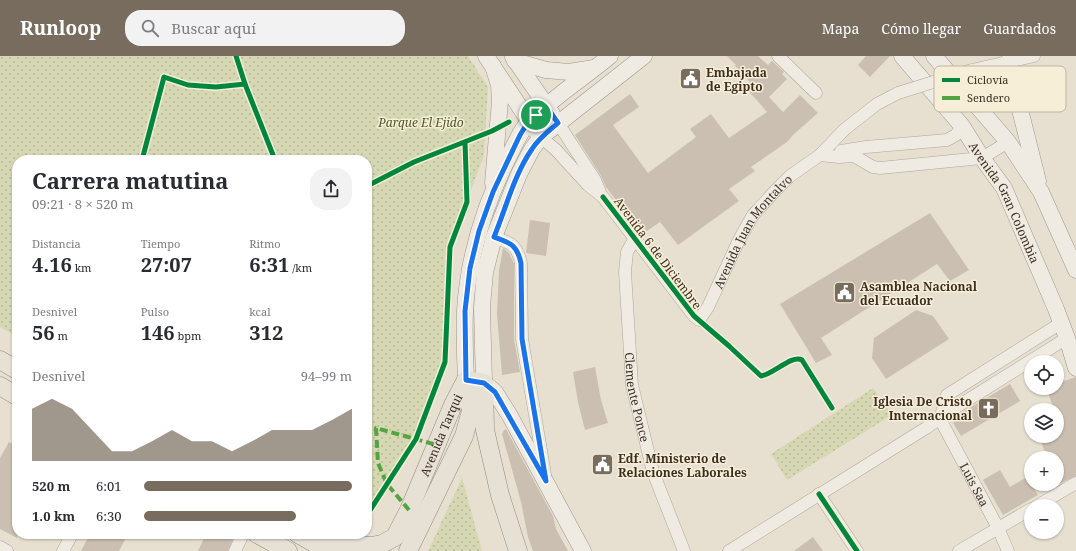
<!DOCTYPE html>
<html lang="es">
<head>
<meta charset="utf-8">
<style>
	body { margin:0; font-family:"Noto Serif",serif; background:#f2f2f3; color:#2b2b33; height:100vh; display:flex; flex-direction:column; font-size:15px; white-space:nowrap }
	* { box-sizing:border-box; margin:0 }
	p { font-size:13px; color:#7c7c81 }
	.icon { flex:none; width:22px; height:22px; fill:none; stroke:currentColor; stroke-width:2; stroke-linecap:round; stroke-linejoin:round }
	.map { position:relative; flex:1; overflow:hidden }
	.panel { position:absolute; left:12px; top:99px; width:360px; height:384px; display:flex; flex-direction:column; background:#fff; border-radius:16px; box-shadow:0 1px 3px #0004 }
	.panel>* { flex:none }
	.buttons { position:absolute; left:1024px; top:299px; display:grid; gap:8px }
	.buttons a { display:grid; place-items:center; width:40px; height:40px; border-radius:50%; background:#fff; box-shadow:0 1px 3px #0004; font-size:20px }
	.pin { position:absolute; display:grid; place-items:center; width:34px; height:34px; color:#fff; margin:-17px; border:2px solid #fff; border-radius:50%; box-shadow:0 1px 4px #0007 }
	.round { display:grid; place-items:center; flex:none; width:42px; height:42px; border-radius:16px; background:#f2f2f3 }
	.head { display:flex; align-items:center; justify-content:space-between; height:68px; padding:0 20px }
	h1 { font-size:22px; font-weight:700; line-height:30px }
	.figures { display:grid; grid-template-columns:repeat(3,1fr); gap:6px; height:68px; padding:4px 20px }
	.figures div { display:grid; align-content:center }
	.figures b { font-size:20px; font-weight:700 }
	.figures small { font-size:11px; font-weight:400 }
	.figures p { font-size:11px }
	.chart { height:112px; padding:8px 20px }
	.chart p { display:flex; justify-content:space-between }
	.chart svg { width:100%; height:72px; margin-top:4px; fill:#786c5e; opacity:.7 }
	ul { padding:0 20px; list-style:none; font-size:13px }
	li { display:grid; grid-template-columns:64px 48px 1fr; align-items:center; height:30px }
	li i { height:10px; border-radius:5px; background:#786c5e }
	header { display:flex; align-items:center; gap:24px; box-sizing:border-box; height:56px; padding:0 20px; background:#786c5e; color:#fff }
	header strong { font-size:19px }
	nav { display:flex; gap:22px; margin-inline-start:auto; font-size:14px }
	.search { width:280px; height:36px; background:#f2f2f3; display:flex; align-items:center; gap:10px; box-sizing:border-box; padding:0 14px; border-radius:16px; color:#7c7c81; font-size:15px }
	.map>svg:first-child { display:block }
	.grass { fill:url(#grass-dots) }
	.building { fill:#cbbfb2 }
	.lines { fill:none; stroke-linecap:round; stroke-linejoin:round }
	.street-casing { stroke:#ada599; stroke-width:13 }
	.secondary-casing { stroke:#9c958a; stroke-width:17 }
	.primary-casing { stroke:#928b80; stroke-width:19 }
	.street { stroke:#efebe3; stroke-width:12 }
	.secondary { stroke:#efebe3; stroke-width:16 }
	.primary { stroke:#e6e1d4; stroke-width:18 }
	.street-bridge-casing { stroke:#ada599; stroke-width:13; stroke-linecap:butt }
	.street-bridge { stroke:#efebe3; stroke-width:12 }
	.quiet { stroke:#54a441; stroke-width:4; stroke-dasharray:8 4; stroke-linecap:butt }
	.cycleway-casing { stroke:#f7eed8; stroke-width:8 }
	.cycleway { stroke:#00873e; stroke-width:5 }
	.route-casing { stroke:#fff; stroke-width:8 }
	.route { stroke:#1a73e8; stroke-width:5 }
	.labels { text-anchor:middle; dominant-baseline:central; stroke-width:3; stroke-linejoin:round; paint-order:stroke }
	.poi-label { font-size:12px; font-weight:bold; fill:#3d2e20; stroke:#f7eed8; text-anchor:start }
	.park-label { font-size:12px; font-style:italic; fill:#4d5a26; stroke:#f7eed8 }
	.street-label { font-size:12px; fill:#3d2e20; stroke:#f7eed8 }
	.key { fill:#f7eed8; stroke:#bfb4a1; stroke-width:1 }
	.key-label { font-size:11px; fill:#3d2e20 }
</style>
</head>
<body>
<header>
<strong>Runloop</strong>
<div class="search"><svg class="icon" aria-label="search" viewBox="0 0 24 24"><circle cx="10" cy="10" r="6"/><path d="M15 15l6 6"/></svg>Buscar aquí</div>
<nav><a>Mapa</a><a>Cómo llegar</a><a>Guardados</a></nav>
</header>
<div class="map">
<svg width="1076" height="495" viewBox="0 0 1076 495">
	<defs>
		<pattern id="grass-dots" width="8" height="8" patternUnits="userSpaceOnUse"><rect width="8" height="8" fill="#d6d7b3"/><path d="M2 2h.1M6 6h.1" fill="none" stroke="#b9b99a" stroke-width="1.8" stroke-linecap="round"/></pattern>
	</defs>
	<rect width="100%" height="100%" fill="#e7e0d1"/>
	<path class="grass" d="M0 0H468L488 31 484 99 450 191 445 306 416 383 367 459V104H17V281L0 271Z
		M873 332 892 359 787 424 771 398Z
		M462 422 482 495H428Z"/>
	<path class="building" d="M727 0H758L768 9 772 5 784 16 782 18 787 23 769 41 783 56 800 39 818 57 793 79 787 86 751 111 755 115 729 133 739 145 678 189 660 166 647 175 634 164H631L606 131 601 120 575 79 630 38 639 51 613 69 648 117 696 81 690 73 711 58 729 82 767 56 745 31 750 26 735 10 736 9Z
		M866 0H890L870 21 858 9Z
		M930 157 969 214 950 225 937 208 821 282 832 299 816 307 780 248Z
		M530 164 550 167 546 200 526 197Z
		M503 192 509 197 514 208V283L520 316 502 319 497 258 499 214Z
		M916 254 933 260 949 283 886 323 872 302 874 282Z
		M595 311 601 344 608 367 585 374 578 346 573 316Z
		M1076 321V420L1059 428 1057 423V402H1047L1039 380H1057V354H1054L1048 336 1053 332H1057V329L1064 325Z
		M1010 328 1020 345 961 380 953 367 956 360Z
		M506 373 553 460 556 473 568 495H533L528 481 521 446 502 378 504 374Z
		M9 386 17 391V482L0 473V402Z
		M1000 414 1010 431 1027 421 1038 439 1003 459 983 424Z
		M90 478H128L119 495H81Z
		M206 478H230L234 480 228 495H198Z
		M813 481 823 495H794Z"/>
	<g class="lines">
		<defs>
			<g id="street">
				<path d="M778 0 816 37"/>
				<path d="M972 14 1034 0"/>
				<path d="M558 67 595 124 600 136"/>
				<path id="s1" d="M541 81 556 94 588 129 603 141 694 260 699 264 708 251 739 184 753 159 775 135 790 120 820 99 845 73 877 48 898 37"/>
				<path d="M841 95 866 91 947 84 956 79 962 70"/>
				<path d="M820 99 839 101 854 100 873 111 880 112 982 102 1008 86"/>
				<path d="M494 181C511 187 517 189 521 207L522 283 545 418"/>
				<path id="s2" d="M635 182 627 196 625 216 632 329 653 416 684 495"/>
				<path d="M940 363 947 339 1061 267"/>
				<path id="s3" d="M940 363 998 472 1008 495"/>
				<path d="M819 438 857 495"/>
				<path d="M1037 450 1076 427"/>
				<path d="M0 491 7 495"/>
				<path d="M63 495 72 478"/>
				<path d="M235 495 243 478"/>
				<path d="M729 495 926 372 950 355 1067 282"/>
				<path d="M959 495 1031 453"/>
			</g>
			<g id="secondary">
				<path d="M486 0 535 74"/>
				<path id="s4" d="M902 0 962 70 982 102 1004 132 1056 253 1067 282 1076 312"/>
				<path d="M934 0 1008 86 1041 136 1076 214"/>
				<path d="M513 1 552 58"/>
				<path d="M515 5 546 14 569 16 594 12"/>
				<path d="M1008 6 1038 125"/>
				<path d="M493 10 499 29 500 45 493 127"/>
				<path d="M466 324C465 301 464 278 465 255 468 202 484 151 507 104 514 91 520 74 530 65 554 40 584 22 610 0"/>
				<path d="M583 495 510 360 495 336 484 327 482 251 485 216 494 181 519 118 532 93 541 81 644 0"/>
			</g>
			<g id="primary">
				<path d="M0 304 17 314"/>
				<path d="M466 324 484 327 485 374 500 439 518 495"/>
				<path d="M0 330 17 340"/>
				<path d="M257 478 288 495"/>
				<path d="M298 478 323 492"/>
				<path id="s5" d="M314 487 371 490 382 488 395 481 409 454 453 349 466 324"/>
				<path d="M408 495 464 380 471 355 466 324"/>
			</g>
		</defs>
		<use href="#street" class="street-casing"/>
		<use href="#secondary" class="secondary-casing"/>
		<use href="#primary" class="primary-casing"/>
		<use href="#street" class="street"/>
		<use href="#secondary" class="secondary"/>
		<use href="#primary" class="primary"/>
		<defs>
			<path id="street-bridge" d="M898 37 972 14"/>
		</defs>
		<use href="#street-bridge" class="street-bridge-casing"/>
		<use href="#street-bridge" class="street-bridge"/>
		<path class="quiet" d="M409 454 387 428 378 407 376 372 437 389"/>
		<defs>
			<path id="cycleway" d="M236 0 245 28 275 104
				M142 104 164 21 188 29 216 31 245 28
				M367 130 414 106 492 75 509 66
				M603 141 694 260 729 290 761 320C774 318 792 298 802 304L832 352
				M819 438 857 495
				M367 459 416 383 445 306 450 191 467 146 465 86"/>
		</defs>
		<use href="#cycleway" class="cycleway-casing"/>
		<use href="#cycleway" class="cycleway"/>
	</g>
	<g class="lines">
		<defs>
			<path id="route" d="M546 50 558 67C549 75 539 82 532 93 514 119 506 152 494 181 511 187 517 189 521 207L522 283 546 425 495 336 484 327 466 324 465 255 470 212 479 175 493 136 520 79 528 66Z"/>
		</defs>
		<use href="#route" class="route-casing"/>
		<use href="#route" class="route"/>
	</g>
	<defs>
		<symbol id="civic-square" viewBox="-11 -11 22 22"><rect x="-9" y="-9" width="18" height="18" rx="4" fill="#786c5e" stroke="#f7eed8"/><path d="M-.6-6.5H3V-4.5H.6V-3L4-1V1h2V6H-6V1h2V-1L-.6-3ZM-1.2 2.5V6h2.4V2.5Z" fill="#fff"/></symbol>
		<symbol id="church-square" viewBox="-11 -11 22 22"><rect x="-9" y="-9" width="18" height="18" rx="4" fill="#786c5e" stroke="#f7eed8"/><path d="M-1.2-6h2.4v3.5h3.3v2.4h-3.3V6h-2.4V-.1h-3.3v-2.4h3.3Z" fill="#fff"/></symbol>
	</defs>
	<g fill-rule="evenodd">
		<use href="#civic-square" x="678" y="10" width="25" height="25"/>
		<use href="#civic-square" x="832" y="224" width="25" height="25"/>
		<use href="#church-square" x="976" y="340" width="25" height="25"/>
		<use href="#civic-square" x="590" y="396" width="25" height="25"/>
	</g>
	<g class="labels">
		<g class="poi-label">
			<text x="706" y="16">Embajada<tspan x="706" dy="14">de Egipto</tspan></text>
			<text x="860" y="230">Asamblea Nacional<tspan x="860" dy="14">del Ecuador</tspan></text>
			<text x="972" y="345" text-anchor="end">Iglesia De Cristo<tspan x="972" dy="14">Internacional</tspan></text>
			<text x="618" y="402">Edf. Ministerio de<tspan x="618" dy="14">Relaciones Laborales</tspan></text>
		</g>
		<g class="park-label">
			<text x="421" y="66">Parque El Ejido</text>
		</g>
		<g class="street-label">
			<text stroke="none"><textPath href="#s4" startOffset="180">Avenida Gran Colombia</textPath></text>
			<text stroke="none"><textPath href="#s1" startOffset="347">Avenida Juan Montalvo</textPath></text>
			<text transform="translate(658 197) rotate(53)">Avenida 6 de Diciembre</text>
			<text stroke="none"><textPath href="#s2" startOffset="162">Clemente Ponce</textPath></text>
			<text stroke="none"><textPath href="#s5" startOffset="195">Avenida Tarqui</textPath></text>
			<text stroke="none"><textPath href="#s3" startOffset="74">Luis Saa</textPath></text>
		</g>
	</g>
	<rect x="934" y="10" width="132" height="46" rx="6" class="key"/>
	<rect x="942" y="22" width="18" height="4" fill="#00873e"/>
	<rect x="942" y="40" width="18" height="4" fill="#54a441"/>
	<g class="key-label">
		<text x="967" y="28">Ciclovía</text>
		<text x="967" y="46">Sendero</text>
	</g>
</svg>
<div class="buttons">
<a><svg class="icon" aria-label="locate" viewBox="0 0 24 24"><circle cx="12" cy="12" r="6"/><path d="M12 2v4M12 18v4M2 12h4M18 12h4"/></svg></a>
<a><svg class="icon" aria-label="layers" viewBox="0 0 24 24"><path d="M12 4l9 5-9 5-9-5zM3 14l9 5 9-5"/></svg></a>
<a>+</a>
<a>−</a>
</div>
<div class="pin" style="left:536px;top:59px;background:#1e9e55"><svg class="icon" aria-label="arrive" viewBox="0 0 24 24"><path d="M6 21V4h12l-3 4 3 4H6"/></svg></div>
<section class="panel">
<div class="head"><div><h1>Carrera matutina</h1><p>09:21 · 8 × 520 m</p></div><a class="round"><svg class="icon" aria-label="share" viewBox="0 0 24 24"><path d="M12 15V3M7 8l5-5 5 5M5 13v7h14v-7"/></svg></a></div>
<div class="figures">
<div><p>Distancia</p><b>4.16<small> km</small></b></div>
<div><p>Tiempo</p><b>27:07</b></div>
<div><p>Ritmo</p><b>6:31<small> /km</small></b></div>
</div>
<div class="figures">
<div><p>Desnivel</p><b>56<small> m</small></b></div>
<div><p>Pulso</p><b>146<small> bpm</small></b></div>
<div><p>kcal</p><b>312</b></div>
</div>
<div class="chart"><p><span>Desnivel</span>94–99 m</p>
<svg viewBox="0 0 160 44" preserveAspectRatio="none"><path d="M0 44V12L10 6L20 12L30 25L40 38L50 38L60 32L70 25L80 32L90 32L100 38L110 32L120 25L130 25L140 25L150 19L160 12V44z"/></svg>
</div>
<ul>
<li><b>520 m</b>6:01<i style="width:100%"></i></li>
<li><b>1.0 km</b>6:30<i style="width:73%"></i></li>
</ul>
</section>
</div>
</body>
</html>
